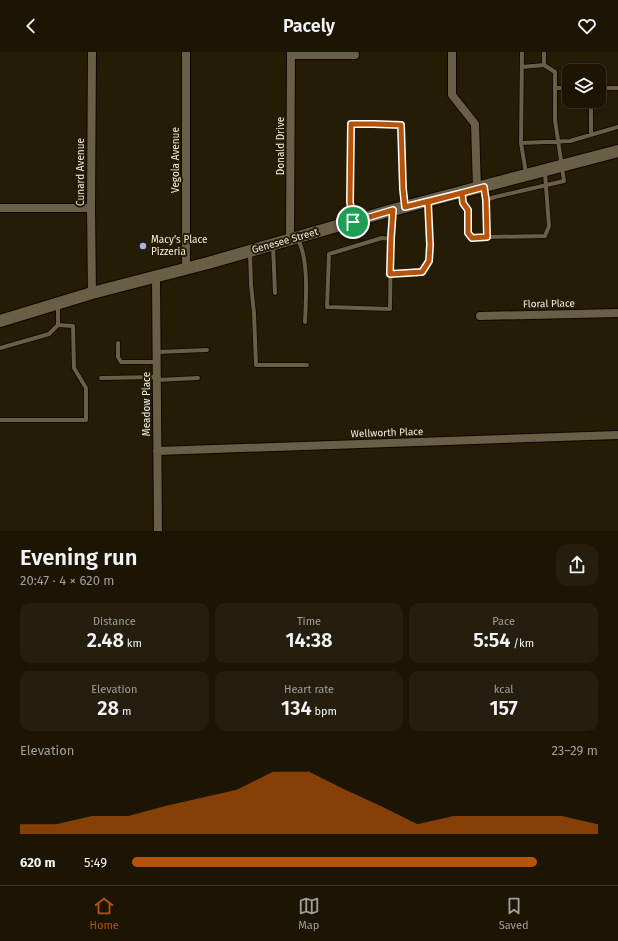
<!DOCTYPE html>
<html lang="en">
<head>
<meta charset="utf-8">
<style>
	body { margin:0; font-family:"Fira Sans",sans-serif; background:#251e0e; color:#f1f3f6; height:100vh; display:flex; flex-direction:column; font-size:15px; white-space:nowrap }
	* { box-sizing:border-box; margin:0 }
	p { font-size:13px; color:#a09f9a }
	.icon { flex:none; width:22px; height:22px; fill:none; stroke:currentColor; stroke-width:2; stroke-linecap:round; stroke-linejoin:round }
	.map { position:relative; height:479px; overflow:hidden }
	.sheet { display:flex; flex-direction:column; background:#1c1504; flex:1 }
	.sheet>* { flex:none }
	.fabs { position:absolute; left:562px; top:12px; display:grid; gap:8px }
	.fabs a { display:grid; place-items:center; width:44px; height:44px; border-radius:8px; background:#1c1504; box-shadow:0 2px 6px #0003,0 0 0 1px #3a3426; font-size:20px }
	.pin { position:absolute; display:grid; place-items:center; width:34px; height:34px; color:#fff; margin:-17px; border:2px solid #fff; border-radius:50%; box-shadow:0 1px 4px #0007 }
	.round { display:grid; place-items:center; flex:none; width:42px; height:42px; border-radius:12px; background:#251e0e }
	.summary { display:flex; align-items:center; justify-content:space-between; height:68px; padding:0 20px }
	h1 { font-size:22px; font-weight:600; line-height:30px }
	.stats { display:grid; grid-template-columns:repeat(3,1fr); gap:6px; height:68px; padding:4px 20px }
	.stats div { display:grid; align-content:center; border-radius:10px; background:#251e0e; text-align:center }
	.stats b { font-size:20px; font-weight:600 }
	.stats small { font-size:11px; font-weight:400 }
	.stats p { font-size:11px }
	.chart { height:112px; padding:8px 20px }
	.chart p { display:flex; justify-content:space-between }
	.chart svg { width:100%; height:72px; margin-top:4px; fill:#b45309; opacity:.7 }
	ul { padding:0 20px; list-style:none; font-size:13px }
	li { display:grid; grid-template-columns:64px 48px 1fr; align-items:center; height:30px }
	li i { height:10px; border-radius:5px; background:#b45309 }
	header { display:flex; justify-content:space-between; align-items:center; height:52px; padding:0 20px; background:#1c1504; font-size:18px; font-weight:600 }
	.menu { display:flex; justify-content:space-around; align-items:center; height:56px; border-top:1px solid #3a3426; background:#1c1504; font-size:11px; color:#a09f9a }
	.menu a { display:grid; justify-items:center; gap:2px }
	.menu .current { color:#b45309 }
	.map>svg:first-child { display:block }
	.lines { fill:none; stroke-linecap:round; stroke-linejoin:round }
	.lane-casing { stroke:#0e0600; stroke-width:5.5 }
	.street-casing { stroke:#0e0600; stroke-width:10 }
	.secondary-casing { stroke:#0e0600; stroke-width:14 }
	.lane { stroke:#695f46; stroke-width:4 }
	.street { stroke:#695f46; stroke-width:8 }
	.secondary { stroke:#695f46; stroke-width:12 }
	.route-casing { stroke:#fff; stroke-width:8 }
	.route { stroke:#b45309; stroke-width:5 }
	.poi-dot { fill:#a0b3fd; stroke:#251c05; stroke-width:1.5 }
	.labels { text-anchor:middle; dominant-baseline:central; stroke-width:4; stroke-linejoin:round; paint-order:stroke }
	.street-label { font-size:10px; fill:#f3eee0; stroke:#251c05 }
	.poi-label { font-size:10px; fill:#f3eee0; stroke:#251c05; text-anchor:start }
</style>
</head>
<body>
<header><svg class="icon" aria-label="back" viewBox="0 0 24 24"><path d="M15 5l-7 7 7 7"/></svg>Pacely<svg class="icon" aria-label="heart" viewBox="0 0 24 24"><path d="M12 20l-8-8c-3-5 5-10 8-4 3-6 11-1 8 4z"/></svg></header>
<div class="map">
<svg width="618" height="479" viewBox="0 0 618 479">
	<rect width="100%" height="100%" fill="#251c05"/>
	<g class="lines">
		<defs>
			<path id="lane" d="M522 15 544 13V0
				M555 36H569
				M599 36H618
				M591 83V49
				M521 91 522 0
				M526 121 521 91 570 89 618 75
				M462 142 463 151 468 158V181L472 185H487L486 148 484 136
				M486 148 495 145 564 129 555 68V20L544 13
				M353 167 350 150 351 72H374L401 73 403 137 405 153
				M487 185 545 184 549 174 545 121
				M391 187 382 186 329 202 327 255 390 257 391 187 393 159
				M298 188C309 208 306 247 305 270
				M273 193 275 241
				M250 201 251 233 254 261 256 313H307
				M390 222 422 220 429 209 431 193 429 150
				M118 291V305L121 310H156
				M0 296 49 282 58 273V254
				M157 300 207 298
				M101 326 157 325
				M157 328 198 326
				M0 368H86V336L74 316 73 274 58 273"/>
			<path id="street" d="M92 0 91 156 92 241
				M452 0V43L475 72 477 137
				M291 3H355
				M0 156H91
				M290 187 291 0
				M186 217V0
				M156 225 158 479
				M480 264 618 261
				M157 399 618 383"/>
			<path id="secondary" d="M0 269 92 241 208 211 389 159 618 99"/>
		</defs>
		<use href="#lane" class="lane-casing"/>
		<use href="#street" class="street-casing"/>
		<use href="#secondary" class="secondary-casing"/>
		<use href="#lane" class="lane"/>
		<use href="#street" class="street"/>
		<use href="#secondary" class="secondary"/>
	</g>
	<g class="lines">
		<defs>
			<path id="route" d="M353 170 393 158 391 186 390 222 422 220 429 209 430 193 428 150 484 135 486 148 487 185 472 186 468 181V158L463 151 462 141 405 155 403 137 401 73 374 72H351L350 150 353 170"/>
		</defs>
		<use href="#route" class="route-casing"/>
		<use href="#route" class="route"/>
	</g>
	<circle class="poi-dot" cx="143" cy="194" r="4"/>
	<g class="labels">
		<g class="street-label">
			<text transform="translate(281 94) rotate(-90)">Donald Drive</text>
			<text transform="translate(176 108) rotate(-90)">Vegola Avenue</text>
			<text transform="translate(81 120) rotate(-90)">Cunard Avenue</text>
			<text transform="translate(285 189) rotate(-16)">Genesee Street</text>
			<text transform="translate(549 252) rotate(-1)">Floral Place</text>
			<text transform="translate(147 352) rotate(-90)">Meadow Place</text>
			<text transform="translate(387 381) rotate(-2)">Wellworth Place</text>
		</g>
		<g class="poi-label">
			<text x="151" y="188">Macy’s Place<tspan x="151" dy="12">Pizzeria</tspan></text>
		</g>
	</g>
</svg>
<div class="fabs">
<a><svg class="icon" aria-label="layers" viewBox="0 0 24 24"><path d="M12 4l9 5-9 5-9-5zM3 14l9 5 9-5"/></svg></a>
</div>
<div class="pin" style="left:353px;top:170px;background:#1e9e55"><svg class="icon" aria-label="arrive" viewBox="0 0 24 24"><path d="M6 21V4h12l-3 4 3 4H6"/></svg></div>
</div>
<section class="sheet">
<div class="summary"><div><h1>Evening run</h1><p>20:47 · 4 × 620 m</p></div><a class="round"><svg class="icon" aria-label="share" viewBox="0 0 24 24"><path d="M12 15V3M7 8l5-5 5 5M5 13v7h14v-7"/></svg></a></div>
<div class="stats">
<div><p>Distance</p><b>2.48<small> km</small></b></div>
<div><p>Time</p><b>14:38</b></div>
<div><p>Pace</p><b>5:54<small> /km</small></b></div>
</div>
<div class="stats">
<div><p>Elevation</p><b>28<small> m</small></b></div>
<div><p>Heart rate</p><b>134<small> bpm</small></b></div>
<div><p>kcal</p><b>157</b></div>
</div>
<div class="chart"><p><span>Elevation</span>23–29 m</p>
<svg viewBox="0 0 160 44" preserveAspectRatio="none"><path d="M0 44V38L10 38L20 33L30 33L40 27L50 22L60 17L70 6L80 6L90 17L100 27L110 38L120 33L130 33L140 33L150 33L160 38V44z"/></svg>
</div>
<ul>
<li><b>620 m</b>5:49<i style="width:87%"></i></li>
</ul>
</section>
<nav class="menu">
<a class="current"><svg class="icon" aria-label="home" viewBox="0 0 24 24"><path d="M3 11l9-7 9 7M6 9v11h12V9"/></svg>Home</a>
<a><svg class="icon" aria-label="map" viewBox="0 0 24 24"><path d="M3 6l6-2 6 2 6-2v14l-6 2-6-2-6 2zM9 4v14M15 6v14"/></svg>Map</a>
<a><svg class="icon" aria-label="saved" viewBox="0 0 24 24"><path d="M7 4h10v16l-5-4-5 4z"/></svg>Saved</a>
</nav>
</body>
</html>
